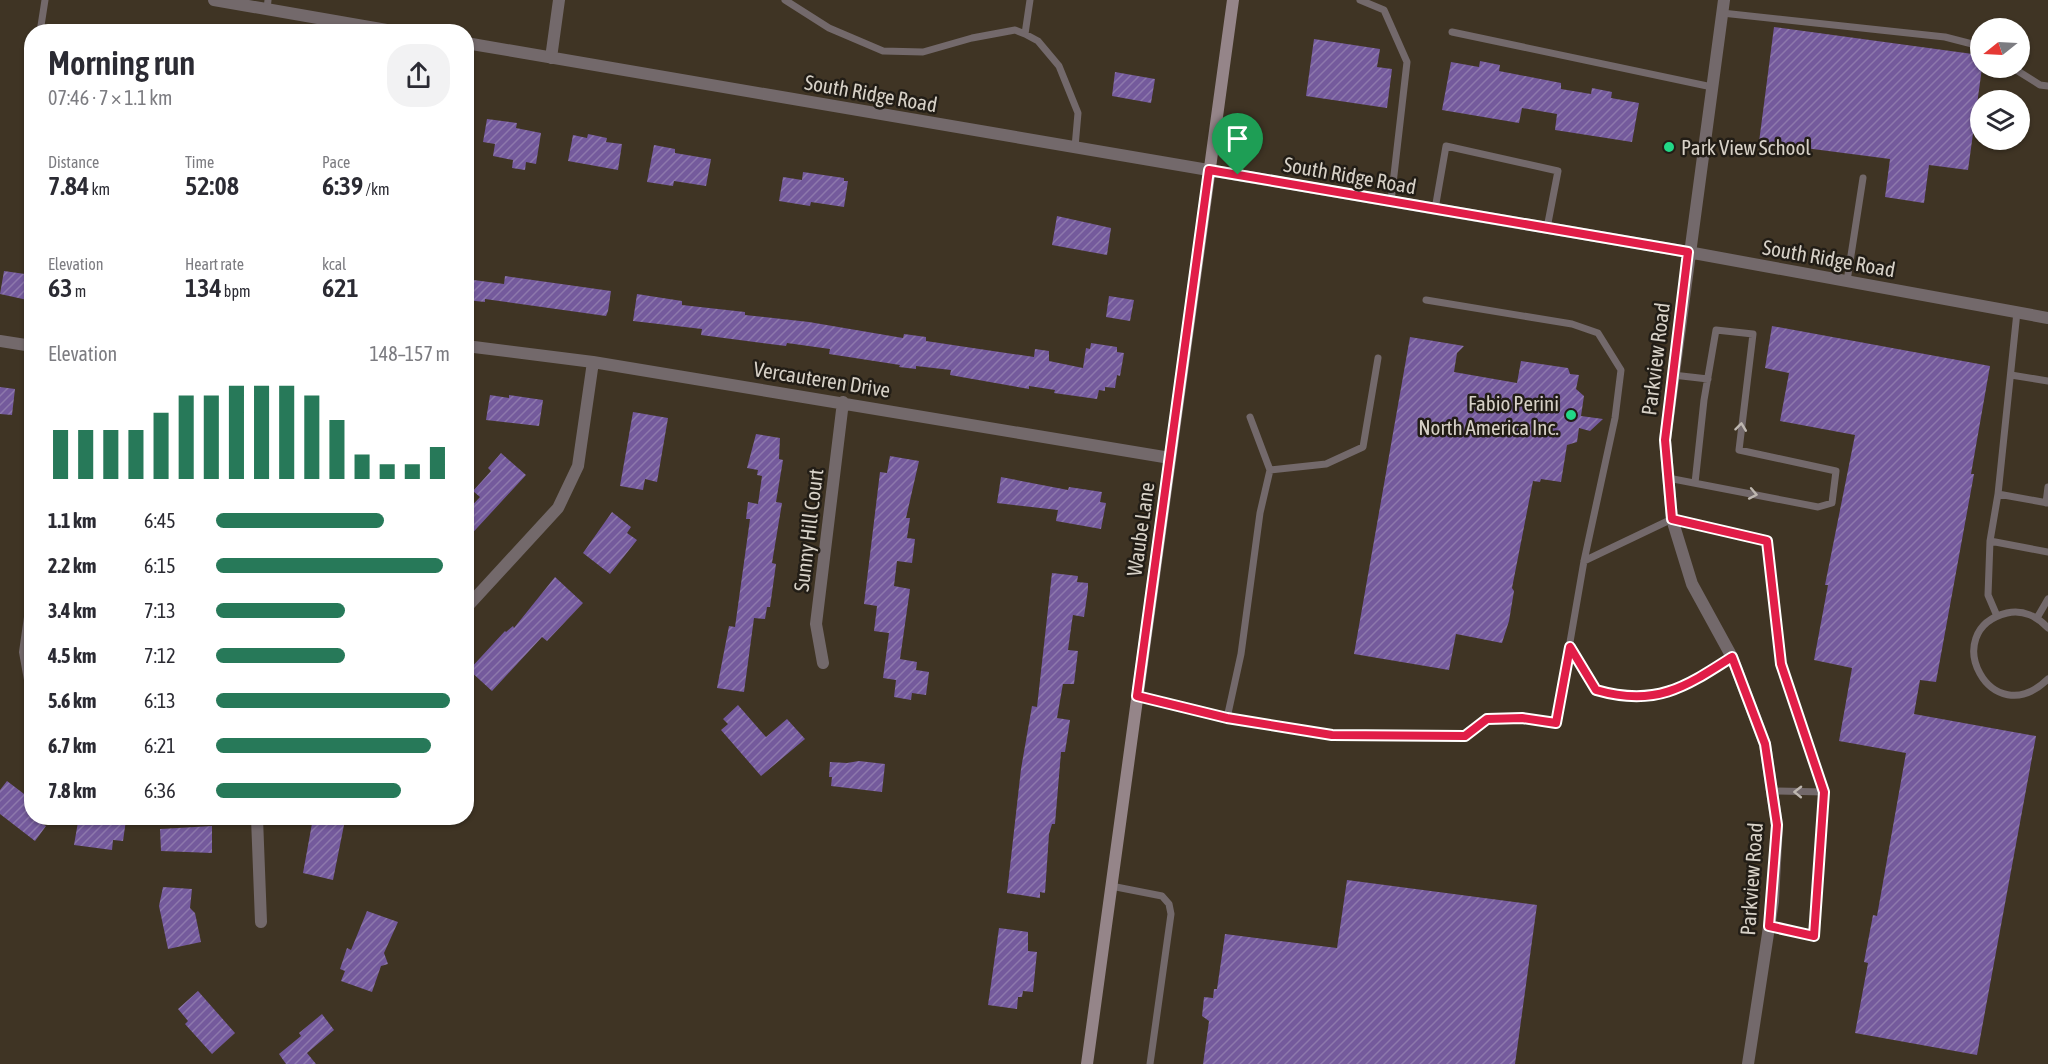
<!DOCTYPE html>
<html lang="en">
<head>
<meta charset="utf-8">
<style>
	body { margin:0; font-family:"Asap Condensed",sans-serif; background:#f2f2f3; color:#2b2b33; height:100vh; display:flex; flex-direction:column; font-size:22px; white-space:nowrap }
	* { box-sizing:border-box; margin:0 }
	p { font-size:20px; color:#7c7c81 }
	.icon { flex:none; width:33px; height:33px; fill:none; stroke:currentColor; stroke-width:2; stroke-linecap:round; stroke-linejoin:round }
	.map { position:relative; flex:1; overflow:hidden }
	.details { position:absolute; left:24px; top:24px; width:450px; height:801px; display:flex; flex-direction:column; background:#fff; border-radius:24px; box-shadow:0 2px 4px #0004 }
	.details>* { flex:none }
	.needle { width:39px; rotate:252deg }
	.buttons { position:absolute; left:1970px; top:18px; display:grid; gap:12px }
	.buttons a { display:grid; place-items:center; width:60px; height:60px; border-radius:50%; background:#fff; box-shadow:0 2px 4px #0004; font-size:30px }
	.pin { position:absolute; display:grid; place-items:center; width:51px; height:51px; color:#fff; margin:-62px -26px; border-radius:50% 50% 50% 0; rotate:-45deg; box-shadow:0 0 6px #0007 }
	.pin .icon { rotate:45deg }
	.round { display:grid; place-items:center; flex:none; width:63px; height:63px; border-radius:24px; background:#f2f2f3 }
	.summary { display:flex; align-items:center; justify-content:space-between; height:102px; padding:0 24px }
	h1 { font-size:33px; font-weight:600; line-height:45px }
	.stats { display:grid; grid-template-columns:repeat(3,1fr); gap:9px; height:102px; padding:6px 24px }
	.stats div { display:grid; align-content:center }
	.stats b { font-size:26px; font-weight:600 }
	.stats small { font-size:16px; font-weight:400 }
	.stats p { font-size:16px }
	.chart { height:168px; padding:12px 24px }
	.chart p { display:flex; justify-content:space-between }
	.chart svg { width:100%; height:108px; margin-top:6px; stroke:#277959; stroke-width:6 }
	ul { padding:0 24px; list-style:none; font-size:20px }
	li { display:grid; grid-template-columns:96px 72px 1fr; align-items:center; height:45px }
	li i { height:15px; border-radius:8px; background:#277959 }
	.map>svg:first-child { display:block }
	.building { fill:url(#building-hatch) }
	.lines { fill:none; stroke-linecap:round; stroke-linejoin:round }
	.lane { stroke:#73696b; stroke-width:7 }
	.street { stroke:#73696b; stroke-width:12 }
	.secondary { stroke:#958589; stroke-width:12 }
	.oneway { stroke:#beb7b0 }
	.route-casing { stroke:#fff; stroke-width:12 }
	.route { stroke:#e11d48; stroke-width:8 }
	.poi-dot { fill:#22d887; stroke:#221d16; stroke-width:2 }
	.labels { text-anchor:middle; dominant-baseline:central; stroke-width:5; stroke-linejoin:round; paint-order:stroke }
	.street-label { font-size:21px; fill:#d7d1c7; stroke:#221d16 }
	.poi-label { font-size:21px; fill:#d7d1c7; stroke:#221d16; text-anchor:start }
</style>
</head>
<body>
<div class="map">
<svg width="2048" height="1064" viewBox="0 0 2048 1064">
	<defs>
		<pattern id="building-hatch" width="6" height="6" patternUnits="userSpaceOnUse" patternTransform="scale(1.5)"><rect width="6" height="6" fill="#745a9c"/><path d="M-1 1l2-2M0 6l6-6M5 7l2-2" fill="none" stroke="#8d78ac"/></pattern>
	</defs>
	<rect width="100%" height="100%" fill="#3f3424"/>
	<path class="building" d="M1774 27 1980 55 1982 68 1968 170 1929 165 1924 203 1885 197 1890 159 1759 142Z
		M1314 39 1380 49 1377 67 1392 69 1387 108 1306 96Z
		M1480 61 1500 65 1499 71 1561 83V89L1591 94 1592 88 1612 92 1611 98 1639 103 1632 142 1555 130 1557 114 1522 108 1519 123 1442 110 1451 62 1479 67Z
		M1115 72 1155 79 1151 103 1112 96Z
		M487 119 517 123 516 128 541 133 536 164 526 162 525 170 512 168 513 160 493 156 495 144 483 142Z
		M588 134 607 138 606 142 622 144 618 170 568 161 573 135 587 138Z
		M654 145 675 149V153L711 159 706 186 674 181 673 186 647 182Z
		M803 172 844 178V181H848L844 207 811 202 810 206 779 201 783 177 802 180Z
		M1057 216 1111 228 1107 255 1052 245Z
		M4 271 32 275V301L0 294Z
		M505 276 611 291 608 311 606 316 485 299V302L466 300V279L504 284Z
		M637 294 682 301V305L745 312V315L809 322 903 338 904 334 926 337V341L1034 357 1035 349 1049 351V361L1083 368 1086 348 1090 349 1091 343 1117 347V352L1124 353 1120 376 1117 375 1115 388 1105 387V391L1099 390 1097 399 1054 393 1055 390 1029 386V389L950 375 951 370 916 366V369L899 367 900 365 829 354 830 349 787 343 786 346 701 335 702 329 633 321Z
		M1109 296 1134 300 1130 321 1106 317Z
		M1772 326 1990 366 1971 474H1974L1936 682 1920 680 1914 714 2036 736 1977 1055 1855 1033 1868 963 1864 962 1873 915 1877 916 1906 753 1839 741 1852 668 1814 660 1828 585H1825L1855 435 1780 421 1789 373 1765 368Z
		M1410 337 1464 346 1457 353 1454 372 1517 383 1521 361 1568 368 1570 374 1579 375 1576 389 1584 396 1581 416 1603 419 1590 431 1579 428 1577 442 1567 445 1561 482 1541 479 1540 482 1533 481 1512 588 1514 591 1509 621 1502 643 1456 634 1449 670 1354 654Z
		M0 387 15 389 12 415 0 414Z
		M490 395 509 398V395L543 400 539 426 486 420Z
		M633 412 668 418 657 482 645 479 643 490 620 486Z
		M756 434 780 438 779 459 783 460 776 502 782 503 772 563 776 564 770 607H767L765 619 754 618 744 692 717 688 729 626 735 627 750 519H746L748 502 758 504 762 476 757 475 758 470 747 468Z
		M501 453 526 475 466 540V512L480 497 473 491 491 471 488 468Z
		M890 456 919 461 906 518H910L907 538 915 539 912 563 897 561 894 586 910 589 900 659 917 662 916 670 929 672 926 695 912 693 911 700 894 697 896 680 883 678 889 633 874 631 877 606 864 604 880 472 887 473Z
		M1001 477 1068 490 1069 487 1102 492 1100 502 1106 503 1101 529 1056 521 1058 510 997 503Z
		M612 512 631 527 627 533 637 540 610 574 583 553Z
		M1052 573 1078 576 1077 582 1088 583V589L1084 617 1073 615 1072 621 1068 650 1078 651 1074 684H1063L1062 689 1057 718 1070 720 1065 752H1061L1055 824H1052L1049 834 1045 893 1040 892V898L1007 893 1021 769 1032 706 1037 707Z
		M555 577 583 603 547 641 542 637 492 691 469 670 505 631 506 632 513 626 514 628Z
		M738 705 766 737 787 719 805 739 761 776 721 730 728 724 723 719Z
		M859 761 885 764 882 792 831 786 832 777H829L830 762 847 763Z
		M7 781 32 800V818L46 826 35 841 0 814V790Z
		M97 818 126 820 123 841 113 840 112 850 74 845 78 822 94 824Z
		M313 818 344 825 333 880 303 873Z
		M212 826V853L161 851 160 829Z
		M1347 880 1537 905 1515 1064H1203L1209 1021 1202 1016 1204 997 1213 998 1214 989H1217L1225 934 1337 948Z
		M163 887 192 889 190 908 195 913 201 942 168 949 159 906Z
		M367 911 398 922 384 953 388 964 381 966 372 992 341 981 345 971 340 969 347 948 351 950Z
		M999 928 1028 932V951L1037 952 1033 992 1023 991 1022 997H1018L1017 1009 988 1005Z
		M198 991 235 1033 212 1054 185 1024 188 1021 178 1009Z
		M322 1014 334 1030 307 1053 316 1064H286L279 1054 301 1036 299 1033Z"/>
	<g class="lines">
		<path class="lane" d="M785 0 829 28 883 51 923 52 972 38 1015 30 1025 34 1038 41 1059 66 1078 113 1075 147
			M1360 0 1384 10 1407 62 1391 201
			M267 9 268 0
			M1722 13 1945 37 1980 46
			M40 32 45 0
			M1452 32 1712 87
			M1025 34 1030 0
			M2013 68 2040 85 2048 86
			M1435 209 1446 146 1558 171 1547 228
			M1847 281 1863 178
			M1673 375 1708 379
			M2011 375 2048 381
			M1270 470 1326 464 1363 447 1378 358
			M1668 478 1818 507 1832 503 1836 471 1739 450 1753 334 1716 330 1704 400 1695 483
			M1998 494 2048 503
			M2046 503 2048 487
			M1990 541 2048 552
			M1584 561 1672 519 1767 541 1781 664 1824 792 1813 936 1769 925
			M1997 616 1988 595 1990 541 1998 494 2017 312
			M2037 618 2048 599
			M2048 628C2038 617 2023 609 2007 613 1937 630 1991 735 2048 679
			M1570 647 1596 690C1655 707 1684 688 1732 657
			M1137 696 1227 718 1332 735 1465 736 1487 719 1522 718 1556 723 1584 561 1615 418 1621 370 1598 333 1572 324 1426 300
			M1227 718 1241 654 1260 513 1270 470 1250 417
			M1772 791 1824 792
			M1111 886 1162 896 1169 904 1171 914 1150 1064"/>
		<path class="street" d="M214 0 398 32
			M1724 0 1665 440 1672 519 1692 584 1732 657 1765 744 1777 825 1773 901 1748 1064
			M466 43 1688 252 2048 318
			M551 58 559 0
			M0 341 32 346
			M466 346 593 362 1170 458
			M32 603 25 652 32 691
			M466 608 558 508 578 466 593 362
			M823 663 816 624 843 402
			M257 818 261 922"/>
		<path class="secondary" d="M1087 1064 1233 0"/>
	</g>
	<defs><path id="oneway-chevron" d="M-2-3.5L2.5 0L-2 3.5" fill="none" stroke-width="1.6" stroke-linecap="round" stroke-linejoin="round" transform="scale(1.5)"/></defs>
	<g class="oneway">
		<use href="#oneway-chevron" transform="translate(1741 427) rotate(-83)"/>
		<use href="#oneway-chevron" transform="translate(1753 494) rotate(11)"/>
		<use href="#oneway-chevron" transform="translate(1798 792) rotate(-179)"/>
	</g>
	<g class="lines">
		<defs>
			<path id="route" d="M1209 170 1688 252 1665 440 1672 519 1767 541 1781 664 1824 792 1814 936 1769 926 1777 825 1765 744 1732 657C1684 688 1655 707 1596 690L1570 647 1556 723 1522 718 1487 719 1465 736 1332 735 1227 718 1137 696Z"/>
		</defs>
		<use href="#route" class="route-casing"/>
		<use href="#route" class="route"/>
	</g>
	<g class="poi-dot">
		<circle cx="1669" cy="147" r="6"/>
		<circle cx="1571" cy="415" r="6"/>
	</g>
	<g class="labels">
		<g class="street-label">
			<text transform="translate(871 93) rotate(10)">South Ridge Road</text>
			<text transform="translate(1350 175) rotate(10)">South Ridge Road</text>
			<text transform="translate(1829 258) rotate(10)">South Ridge Road</text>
			<text transform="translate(1655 359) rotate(-83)">Parkview Road</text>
			<text transform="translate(822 379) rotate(9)">Vercauteren Drive</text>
			<text transform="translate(1140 529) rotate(-82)">Waube Lane</text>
			<text transform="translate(808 530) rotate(-83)">Sunny Hill Court</text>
			<text transform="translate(1751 879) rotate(-86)">Parkview Road</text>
		</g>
		<g class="poi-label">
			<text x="1681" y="147">Park View School</text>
			<text x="1559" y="403" text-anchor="end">Fabio Perini<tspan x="1559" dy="24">North America Inc.</tspan></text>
		</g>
	</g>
</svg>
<div class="buttons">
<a><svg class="needle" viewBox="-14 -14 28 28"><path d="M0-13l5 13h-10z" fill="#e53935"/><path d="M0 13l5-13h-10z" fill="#7c7c81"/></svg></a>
<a><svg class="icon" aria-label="layers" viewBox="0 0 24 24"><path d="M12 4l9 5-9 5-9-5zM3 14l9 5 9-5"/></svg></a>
</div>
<div class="pin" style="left:1238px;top:175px;background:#1e9e55"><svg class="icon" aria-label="arrive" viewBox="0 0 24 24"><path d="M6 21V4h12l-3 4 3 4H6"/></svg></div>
<section class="details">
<div class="summary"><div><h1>Morning run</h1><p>07:46 · 7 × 1.1 km</p></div><a class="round"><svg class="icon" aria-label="share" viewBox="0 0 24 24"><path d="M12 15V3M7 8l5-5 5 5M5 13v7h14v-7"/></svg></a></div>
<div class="stats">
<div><p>Distance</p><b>7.84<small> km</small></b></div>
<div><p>Time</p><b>52:08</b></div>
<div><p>Pace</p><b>6:39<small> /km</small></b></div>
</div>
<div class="stats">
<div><p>Elevation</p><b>63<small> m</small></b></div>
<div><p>Heart rate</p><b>134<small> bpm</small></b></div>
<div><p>kcal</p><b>621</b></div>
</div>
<div class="chart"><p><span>Elevation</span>148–157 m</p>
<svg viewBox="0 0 160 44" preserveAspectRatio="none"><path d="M5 44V24M15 44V24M25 44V24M35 44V24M45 44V17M55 44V10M65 44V10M75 44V6M85 44V6M95 44V6M105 44V10M115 44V20M125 44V34M135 44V38M145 44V38M155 44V31"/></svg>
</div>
<ul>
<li><b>1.1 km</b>6:45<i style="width:72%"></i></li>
<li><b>2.2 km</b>6:15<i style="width:97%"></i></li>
<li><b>3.4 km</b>7:13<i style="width:55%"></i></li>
<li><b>4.5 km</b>7:12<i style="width:55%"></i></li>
<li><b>5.6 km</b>6:13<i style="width:100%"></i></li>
<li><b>6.7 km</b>6:21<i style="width:92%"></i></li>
<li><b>7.8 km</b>6:36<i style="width:79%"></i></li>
</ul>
</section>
</div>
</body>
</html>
